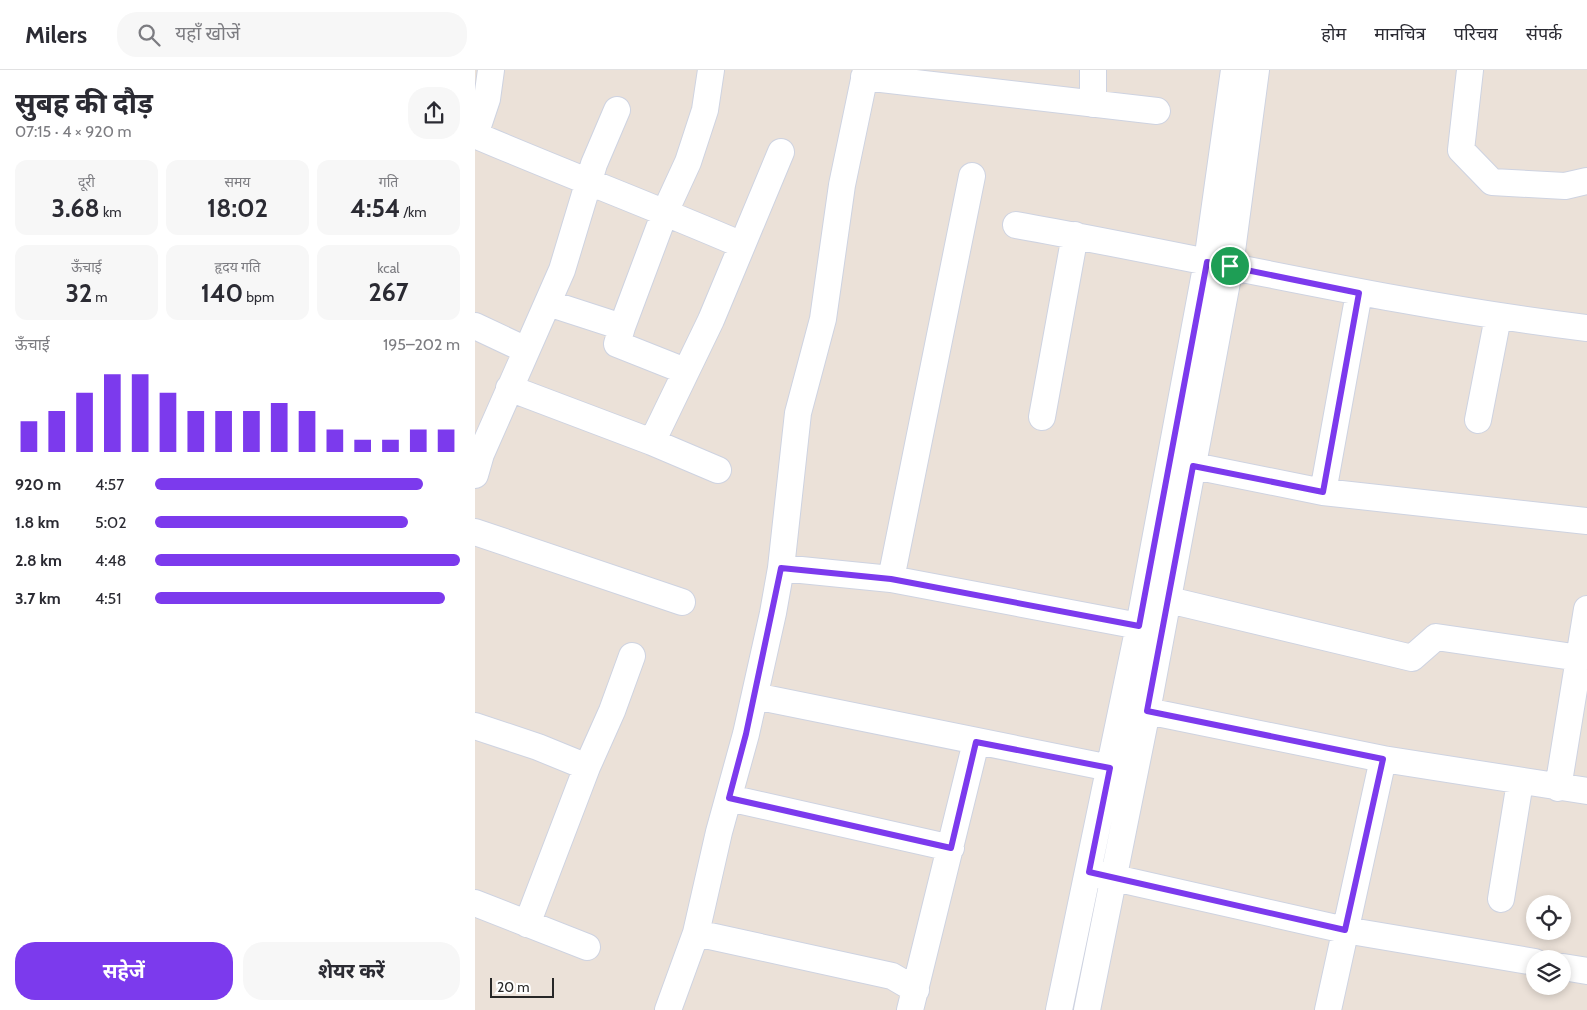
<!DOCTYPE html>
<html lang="hi">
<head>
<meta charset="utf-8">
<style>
	body { margin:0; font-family:Cabin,"Noto Sans Devanagari",sans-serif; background:#f7f7f7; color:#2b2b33; height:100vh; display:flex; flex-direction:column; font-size:19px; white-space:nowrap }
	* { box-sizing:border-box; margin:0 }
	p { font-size:16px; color:#7c7c81 }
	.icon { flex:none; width:28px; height:28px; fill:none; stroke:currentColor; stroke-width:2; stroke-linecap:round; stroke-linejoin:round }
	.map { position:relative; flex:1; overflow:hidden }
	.panel { display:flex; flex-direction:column; background:#fff; width:475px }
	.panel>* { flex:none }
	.tools { position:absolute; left:1051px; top:825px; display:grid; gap:10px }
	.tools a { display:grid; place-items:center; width:45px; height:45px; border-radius:50%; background:#fff; box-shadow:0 2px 8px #0003; font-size:25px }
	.scale { position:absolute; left:15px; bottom:12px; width:64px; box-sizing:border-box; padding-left:5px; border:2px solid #272727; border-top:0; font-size:14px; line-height:18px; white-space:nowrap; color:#272727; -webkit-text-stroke:4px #fff; paint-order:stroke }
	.pin { position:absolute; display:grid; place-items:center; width:42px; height:42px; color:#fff; margin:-21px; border:2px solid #fff; border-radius:50%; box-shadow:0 1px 5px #0007 }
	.round { display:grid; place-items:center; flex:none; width:52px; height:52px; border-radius:20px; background:#f7f7f7 }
	.headline { display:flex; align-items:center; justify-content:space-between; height:85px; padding:0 15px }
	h1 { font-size:28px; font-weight:700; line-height:38px }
	.metrics { display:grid; grid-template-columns:repeat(3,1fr); gap:8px; height:85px; padding:5px 15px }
	.metrics div { display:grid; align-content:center; border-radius:12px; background:#f7f7f7; text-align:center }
	.metrics b { font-size:25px; font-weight:700 }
	.metrics small { font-size:14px; font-weight:400 }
	.metrics p { font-size:14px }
	.chart { height:140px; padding:10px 15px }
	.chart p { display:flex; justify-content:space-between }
	.chart svg { width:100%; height:90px; margin-top:5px; stroke:#7c3aed; stroke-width:6 }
	.cta { display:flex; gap:10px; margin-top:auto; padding:10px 15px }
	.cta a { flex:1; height:58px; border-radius:20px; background:#7c3aed; color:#fff; font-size:20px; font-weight:700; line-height:58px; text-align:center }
	.cta a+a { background:#f7f7f7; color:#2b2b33 }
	ul { padding:0 15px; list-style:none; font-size:16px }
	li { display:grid; grid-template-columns:80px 60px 1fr; align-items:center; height:38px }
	li i { height:12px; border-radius:6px; background:#7c3aed }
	header { display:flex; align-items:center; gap:30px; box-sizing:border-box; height:70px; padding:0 25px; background:#fff; border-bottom:1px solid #e1e1e2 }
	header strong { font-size:24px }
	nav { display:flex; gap:28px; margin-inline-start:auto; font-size:18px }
	.search { width:350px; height:45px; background:#f7f7f7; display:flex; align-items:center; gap:12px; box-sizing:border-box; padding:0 18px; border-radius:20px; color:#7c7c81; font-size:19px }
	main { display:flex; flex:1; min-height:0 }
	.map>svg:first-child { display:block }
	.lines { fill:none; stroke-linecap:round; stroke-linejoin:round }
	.minor-casing { stroke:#ced3e1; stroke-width:28 }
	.minor { stroke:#fff; stroke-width:26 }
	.route-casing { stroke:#fff; stroke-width:10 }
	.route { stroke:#7c3aed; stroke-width:6 }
</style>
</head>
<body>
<header>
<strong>Milers</strong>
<div class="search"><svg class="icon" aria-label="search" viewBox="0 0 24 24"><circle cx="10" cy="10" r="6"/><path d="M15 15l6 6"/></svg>यहाँ खोजें</div>
<nav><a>होम</a><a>मानचित्र</a><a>परिचय</a><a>संपर्क</a></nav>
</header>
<main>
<section class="panel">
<div class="headline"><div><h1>सुबह की दौड़</h1><p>07:15 · 4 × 920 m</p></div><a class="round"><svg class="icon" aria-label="share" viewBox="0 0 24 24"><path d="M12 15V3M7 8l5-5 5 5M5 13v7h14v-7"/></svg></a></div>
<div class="metrics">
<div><p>दूरी</p><b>3.68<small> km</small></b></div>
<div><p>समय</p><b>18:02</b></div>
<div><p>गति</p><b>4:54<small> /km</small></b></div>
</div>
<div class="metrics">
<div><p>ऊँचाई</p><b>32<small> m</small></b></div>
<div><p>हृदय गति</p><b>140<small> bpm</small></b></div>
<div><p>kcal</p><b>267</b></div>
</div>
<div class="chart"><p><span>ऊँचाई</span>195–202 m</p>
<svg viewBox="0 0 160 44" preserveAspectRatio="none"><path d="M5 44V29M15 44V24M25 44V15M35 44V6M45 44V6M55 44V15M65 44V24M75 44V24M85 44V24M95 44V20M105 44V24M115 44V33M125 44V38M135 44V38M145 44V33M155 44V33"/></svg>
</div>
<ul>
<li><b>920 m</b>4:57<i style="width:88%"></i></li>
<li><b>1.8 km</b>5:02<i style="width:83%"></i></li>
<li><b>2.8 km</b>4:48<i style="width:100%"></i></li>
<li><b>3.7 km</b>4:51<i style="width:95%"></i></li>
</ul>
<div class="cta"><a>सहेजें</a><a>शेयर करें</a></div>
</section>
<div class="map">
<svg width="1112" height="940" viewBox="0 0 1112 940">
	<rect width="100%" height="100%" fill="#ebe1d8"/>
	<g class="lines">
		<defs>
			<path id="minor" d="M995 0 986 80 1017 112 1090 116 1112 111
				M389 7 682 41
				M618 34V0
				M0 65C89 103 179 137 267 175
				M0 65 12 29 16 0
				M541 155C732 189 920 235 1112 258
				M73 233 147 257 142 274 210 301
				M0 256 51 280
				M147 257 190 142 213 92 230 40 236 0
				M34 318 177 372
				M567 347 600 165
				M1003 350 1023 247
				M719 396 848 422 1112 451
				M243 400 177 372 236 250 306 82
				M0 405 6 384 87 200 119 94 142 40
				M848 422 884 223
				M0 462 207 532
				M306 498 416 509 664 556
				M416 509 497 106
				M694 530 937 588 961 567 1105 588
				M280 626 635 698
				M672 641 908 689 1112 721
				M0 656 63 677 112 697 52 854
				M112 697 137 641 157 586
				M1083 718 1112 539
				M254 728 476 778
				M622 804 870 860 1060 892
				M1026 829 1045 712
				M0 833 112 877
				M221 863 417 906 441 920
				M1088 897 1112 901
				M193 940 221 863 244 762 271 664 298 543 306 498 323 343 348 249 367 115 391 0
				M435 940 501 672
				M584 940 664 556 732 192 759 0
				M612 940 672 641 755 196 781 0
				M853 940 908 689"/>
		</defs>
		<use href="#minor" class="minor-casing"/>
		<use href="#minor" class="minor"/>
	</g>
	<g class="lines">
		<defs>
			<path id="route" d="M732 192 884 223 848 422 718 396 672 641 908 689 870 860 614 802 635 698 501 672 476 778 254 728 271 664 306 498 416 509 664 556Z"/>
		</defs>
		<use href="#route" class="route-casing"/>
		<use href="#route" class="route"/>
	</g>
</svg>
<div class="tools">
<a><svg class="icon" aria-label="locate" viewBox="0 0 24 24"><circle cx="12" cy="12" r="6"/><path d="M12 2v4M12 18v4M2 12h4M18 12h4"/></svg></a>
<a><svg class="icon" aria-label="layers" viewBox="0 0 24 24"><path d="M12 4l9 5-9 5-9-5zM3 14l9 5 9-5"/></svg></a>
</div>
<div class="scale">20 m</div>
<div class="pin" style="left:755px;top:196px;background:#1e9e55"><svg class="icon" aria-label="arrive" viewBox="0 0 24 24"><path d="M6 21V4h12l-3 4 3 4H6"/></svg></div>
</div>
</main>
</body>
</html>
